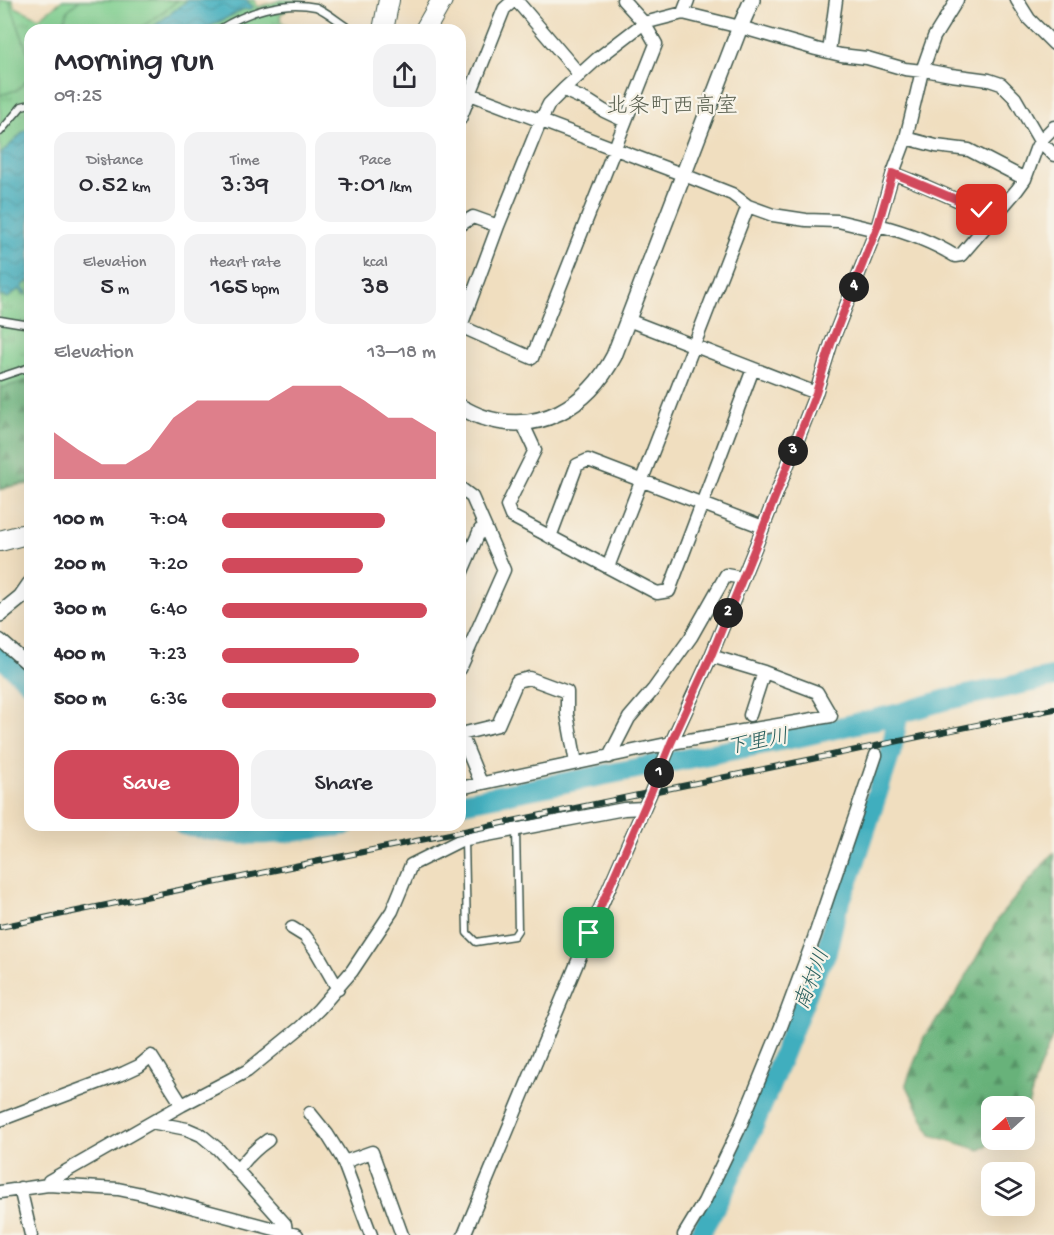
<!DOCTYPE html>
<html lang="en">
<head>
<meta charset="utf-8">
<style>
	body { margin:0; font-family:"Gochi Hand","Klee One",sans-serif; background:#f2f2f3; color:#2b2b33; height:100vh; display:flex; flex-direction:column; font-size:22px; white-space:nowrap }
	* { box-sizing:border-box; margin:0 }
	p { font-size:20px; color:#7c7c81 }
	.icon { flex:none; width:33px; height:33px; fill:none; stroke:currentColor; stroke-width:2; stroke-linecap:round; stroke-linejoin:round }
	.map { position:relative; flex:1; overflow:hidden }
	.details { position:absolute; left:24px; top:24px; width:442px; height:807px; display:flex; flex-direction:column; background:#fff; border-radius:18px; box-shadow:0 6px 24px #0002 }
	.details>* { flex:none }
	.needle { width:39px; rotate:249deg }
	.tools { position:absolute; left:981px; top:1096px; display:grid; gap:12px }
	.tools a { display:grid; place-items:center; width:54px; height:54px; border-radius:12px; background:#fff; box-shadow:0 6px 24px #0002; font-size:30px }
	.pin { position:absolute; display:grid; place-items:center; width:51px; height:51px; color:#fff; margin:-26px; border-radius:12px; box-shadow:0 3px 9px #0006 }
	.km { position:absolute; width:30px; height:30px; margin:-15px; border-radius:50%; background:#222; color:#fff; font-size:16px; line-height:30px; text-align:center }
	.round { display:grid; place-items:center; flex:none; width:63px; height:63px; border-radius:18px; background:#f2f2f3 }
	.headline { display:flex; align-items:center; justify-content:space-between; height:102px; padding:0 30px }
	h1 { font-size:33px; font-weight:600; line-height:45px }
	.metrics { display:grid; grid-template-columns:repeat(3,1fr); gap:9px; height:102px; padding:6px 30px }
	.metrics div { display:grid; align-content:center; border-radius:15px; background:#f2f2f3; text-align:center }
	.metrics b { font-size:26px; font-weight:600 }
	.metrics small { font-size:16px; font-weight:400 }
	.metrics p { font-size:16px }
	.chart { height:168px; padding:12px 30px }
	.chart p { display:flex; justify-content:space-between }
	.chart svg { width:100%; height:108px; margin-top:6px; fill:#d1495b; opacity:.7 }
	.button { display:flex; gap:12px; margin-top:auto; padding:12px 30px }
	.button a { flex:1; height:69px; border-radius:18px; background:#d1495b; color:#fff; font-size:24px; font-weight:600; line-height:69px; text-align:center }
	.button a+a { background:#f2f2f3; color:#2b2b33 }
	ul { padding:0 30px; list-style:none; font-size:20px }
	li { display:grid; grid-template-columns:96px 72px 1fr; align-items:center; height:45px }
	li i { height:15px; border-radius:8px; background:#d1495b }
	.map>svg:first-child { display:block }
	.grass { fill:url(#grass-tufts); stroke:#508662; stroke-width:1.5 }
	.forest { fill:url(#forest-firs); stroke:#447857; stroke-width:1.5 }
	.pitch { fill:#80cf90; stroke:#508662; stroke-width:1.5 }
	.water { fill:url(#water-waves); stroke:#307679; stroke-width:1.5 }
	.lines { fill:none; stroke-linecap:round; stroke-linejoin:round }
	.river { stroke:#40aebe; stroke-width:21 }
	.service-casing { stroke:#3e5549; stroke-width:9 }
	.minor-casing { stroke:#3e5549; stroke-width:15 }
	.tertiary-casing { stroke:#3e5549; stroke-width:18 }
	.primary-casing { stroke:#3e5549; stroke-width:22 }
	.service { stroke:#fff; stroke-width:6 }
	.minor { stroke:#fff; stroke-width:12 }
	.tertiary { stroke:#fff; stroke-width:15 }
	.primary { stroke:#fff; stroke-width:20 }
	.rail-casing { stroke:#1f3d34; stroke-width:6 }
	.rail { stroke:#f7f3e8; stroke-width:4; stroke-dasharray:11; stroke-linecap:butt }
	.route-casing { stroke:#fff; stroke-width:12 }
	.route { stroke:#d1495b; stroke-width:8 }
	.labels { text-anchor:middle; dominant-baseline:central; stroke-width:4.5; stroke-linejoin:round; paint-order:stroke }
	.water-label { font-size:21px; font-style:italic; fill:#295f5d; stroke:#f7f3e8 }
	.quarter-label { font-size:22px; fill:#5c6252; stroke:#f7f3e8 }
</style>
</head>
<body>
<div class="map">
<svg width="1054" height="1235" viewBox="0 0 1054 1235">
	<defs>
		<pattern id="grass-tufts" width="24" height="20" patternUnits="userSpaceOnUse" patternTransform="scale(1.5)"><rect width="24" height="20" fill="#80cf90"/><path d="M3 7l-1-3M5 7V3M7 7l1-3M15 17l-1-3M17 17v-4M19 17l1-3" fill="none" stroke="#68a976"/></pattern>
		<pattern id="forest-firs" width="22" height="20" patternUnits="userSpaceOnUse" patternTransform="scale(1.5)"><rect width="22" height="20" fill="#68b27a"/><path d="M5 1l3.5 6h-7zM16 11l3.5 6h-7z" fill="#559265"/></pattern>
		<pattern id="water-waves" width="16" height="10" patternUnits="userSpaceOnUse" patternTransform="scale(1.5)"><rect width="16" height="10" fill="#40aebe"/><path d="M0 5q4-4 8 0t8 0" fill="none" stroke="#358f9b"/></pattern>
	</defs>
	<rect width="100%" height="100%" fill="#f7f3e8"/>
	<filter id="ink" filterUnits="userSpaceOnUse"><feTurbulence type="fractalNoise" baseFrequency=".0167" numOctaves="2"/><feDisplacementMap in="SourceGraphic" scale="12" xChannelSelector="R" yChannelSelector="G"/><feConvolveMatrix kernelMatrix="1 2 1 2 8 2 1 2 1" color-interpolation-filters="sRGB"/></filter>
	<filter id="wash" filterUnits="userSpaceOnUse"><feTurbulence type="fractalNoise" baseFrequency=".008" numOctaves="4" result="noise"/><feDisplacementMap in="SourceGraphic" scale="24" xChannelSelector="R" yChannelSelector="G"/><feGaussianBlur stdDeviation="1.35" result="paint"/><feColorMatrix in="noise" values="0 0 0 0 0 0 0 0 0 0 0 0 0 0 0 0 0 1.4 0 .05"/><feComposite in="paint" operator="in"/></filter>
	<g filter="url(#wash)">
		<rect width="100%" height="100%" fill="#f0debf"/>
		<path class="grass" d="M0 0H12L15 7 39 18 63 0H254L258 7 282 0 304 1 302 4 292 6 280 15 281 21 291 30H30V484L12 486 0 490Z"/>
		<path class="forest" d="M30 380V483H23L0 489V388Z
			M1054 853V1033L1038 1072 1025 1116 1024 1107H992V1140H996L980 1150 931 1135 906 1084 924 1037 956 994 1000 916 1051 855Z"/>
		<path class="pitch" d="M0 0H9L30 59V77L17 90 0 95Z
			M80 0H178L161 14 137 30H61L68 10Z"/>
		<path class="water" d="M188 0H246L253 7 249 10 244 9 203 30H149Z
			M30 127V282L28 281 22 287 27 292 25 295 19 289 8 298 0 296V155L23 132Z"/>
		<g class="lines">
			<path class="river" d="M0 656 30 683
				M460 803 798 737 898 714 945 700 1054 677
				M184 825C203 829 223 833 243 834 277 835 311 829 345 825
				M699 1235C749 1150 781 1056 818 966L826 954 836 911 851 874 892 748 898 714"/>
		</g>
	</g>
	<g filter="url(#ink)">
		<g class="lines">
			<defs>
				<path id="service" d="M218 30C246 12 282 0 316 7 328 12 340 23 352 30
					M0 132 22 106 30 104
					M0 320 30 325
					M0 377 30 367
					M465 839 467 933 476 942 514 936 518 930 516 829"/>
				<path id="minor" d="M516 0 580 75
					M1017 0 1029 19 1054 44
					M683 13 688 0
					M829 52 836 0
					M564 89 570 93 590 102 604 111 625 121
					M470 94 684 175 732 194 748 206 773 215 806 220 838 221 876 230
					M460 119 504 9 514 0
					M906 138 936 146 969 150 1025 179
					M893 173 923 185 957 200 968 203 982 209 994 217
					M460 225 473 217 498 226
					M878 225C905 232 931 241 955 256L961 255 1017 190 1025 179 1036 149 1040 141 1054 127
					M628 320 816 393
					M460 326 532 358 656 44 644 23 623 0
					M461 326 498 226 541 120 549 104 564 89 597 59 644 23 683 13 740 27 816 49 841 55 867 58 905 69 922 71H930L951 75 989 80 1001 84 1015 98 1040 141 1054 155
					M522 422 535 450 507 506 511 516 657 593 669 591 753 369
					M460 488 472 497 504 570 460 669
					M550 537 577 465 588 460 763 527
					M608 567 748 206
					M460 576 480 530 485 527
					M0 640 30 666
					M750 715 764 672
					M460 732 481 783
					M461 734 498 725 517 681 529 678 567 692V714L576 763
					M609 757 629 718 653 690 691 637 726 575 742 578
					M460 788 671 743 831 716 817 692 764 672 711 656
					M292 928 305 936 315 949 338 989
					M310 1113 327 1134 342 1158 371 1235
					M0 1120 124 1073 139 1066 151 1056 182 1105
					M155 1121 156 1123 187 1129 201 1135 218 1149 285 1224 286 1232
					M344 1162 372 1152 402 1235
					M237 1171C246 1158 255 1149 268 1140
					M48 1185 49 1181 182 1105 247 1071 301 1027 319 1009 352 971 392 911 411 865 461 840 624 809 644 808
					M20 1188 31 1235
					M0 1192 48 1185 118 1189 142 1194 297 1235
					M464 1235 595 920 651 792 671 743 711 656 757 543 816 393 831 344 878 225 893 173 906 138 922 71 934 37 957 0
					M684 1235 704 1202 739 1129 782 1024 814 938 876 755"/>
				<path id="tertiary" d="M460 407C467 410 475 415 482 417 538 436 588 406 614 356L740 27 752 0
					M0 614 21 597 30 584"/>
				<path id="primary" d="M383 30 389 0
					M425 30 442 0
					M0 541 30 533"/>
			</defs>
			<use href="#service" class="service-casing"/>
			<use href="#minor" class="minor-casing"/>
			<use href="#tertiary" class="tertiary-casing"/>
			<use href="#primary" class="primary-casing"/>
			<use href="#service" class="service"/>
			<use href="#minor" class="minor"/>
			<use href="#tertiary" class="tertiary"/>
			<use href="#primary" class="primary"/>
			<defs>
				<path id="rail" d="M0 927 1054 709"/>
			</defs>
			<use href="#rail" class="rail-casing"/>
			<use href="#rail" class="rail"/>
		</g>
	</g>
	<g class="lines" filter="url(#ink)">
		<defs>
			<path id="route" d="M589 933 651 792 671 743 711 656 757 543 816 393 831 344 878 225 893 173 982 210"/>
		</defs>
		<use href="#route" class="route-casing"/>
		<use href="#route" class="route"/>
	</g>
	<g class="labels">
		<g class="water-label">
			<text transform="translate(758 744) rotate(-11)">下里川</text>
			<text transform="translate(814 980) rotate(-69)">南村川</text>
		</g>
		<g class="quarter-label">
			<text x="672" y="108">北条町西高室</text>
		</g>
	</g>
</svg>
<div class="tools">
<a><svg class="needle" viewBox="-14 -14 28 28"><path d="M0-13l5 13h-10z" fill="#e53935"/><path d="M0 13l5-13h-10z" fill="#7c7c81"/></svg></a>
<a><svg class="icon" aria-label="layers" viewBox="0 0 24 24"><path d="M12 4l9 5-9 5-9-5zM3 14l9 5 9-5"/></svg></a>
</div>
<div class="pin" style="left:589px;top:933px;background:#1e9e55"><svg class="icon" aria-label="arrive" viewBox="0 0 24 24"><path d="M6 21V4h12l-3 4 3 4H6"/></svg></div>
<div class="pin" style="left:982px;top:210px;background:#d93025"><svg class="icon" aria-label="check" viewBox="0 0 24 24"><path d="M5 12l5 5 9-10"/></svg></div>
<b class="km" style="left:659px;top:773px">1</b>
<b class="km" style="left:728px;top:613px">2</b>
<b class="km" style="left:793px;top:451px">3</b>
<b class="km" style="left:854px;top:287px">4</b>
<section class="details">
<div class="headline"><div><h1>Morning run</h1><p>09:25</p></div><a class="round"><svg class="icon" aria-label="share" viewBox="0 0 24 24"><path d="M12 15V3M7 8l5-5 5 5M5 13v7h14v-7"/></svg></a></div>
<div class="metrics">
<div><p>Distance</p><b>0.52<small> km</small></b></div>
<div><p>Time</p><b>3:39</b></div>
<div><p>Pace</p><b>7:01<small> /km</small></b></div>
</div>
<div class="metrics">
<div><p>Elevation</p><b>5<small> m</small></b></div>
<div><p>Heart rate</p><b>165<small> bpm</small></b></div>
<div><p>kcal</p><b>38</b></div>
</div>
<div class="chart"><p><span>Elevation</span>13–18 m</p>
<svg viewBox="0 0 160 44" preserveAspectRatio="none"><path d="M0 44V25L10 32L20 38L30 38L40 32L50 19L60 12L70 12L80 12L90 12L100 6L110 6L120 6L130 12L140 19L150 19L160 25V44z"/></svg>
</div>
<ul>
<li><b>100 m</b>7:04<i style="width:76%"></i></li>
<li><b>200 m</b>7:20<i style="width:66%"></i></li>
<li><b>300 m</b>6:40<i style="width:96%"></i></li>
<li><b>400 m</b>7:23<i style="width:64%"></i></li>
<li><b>500 m</b>6:36<i style="width:100%"></i></li>
</ul>
<div class="button"><a>Save</a><a>Share</a></div>
</section>
</div>
</body>
</html>
